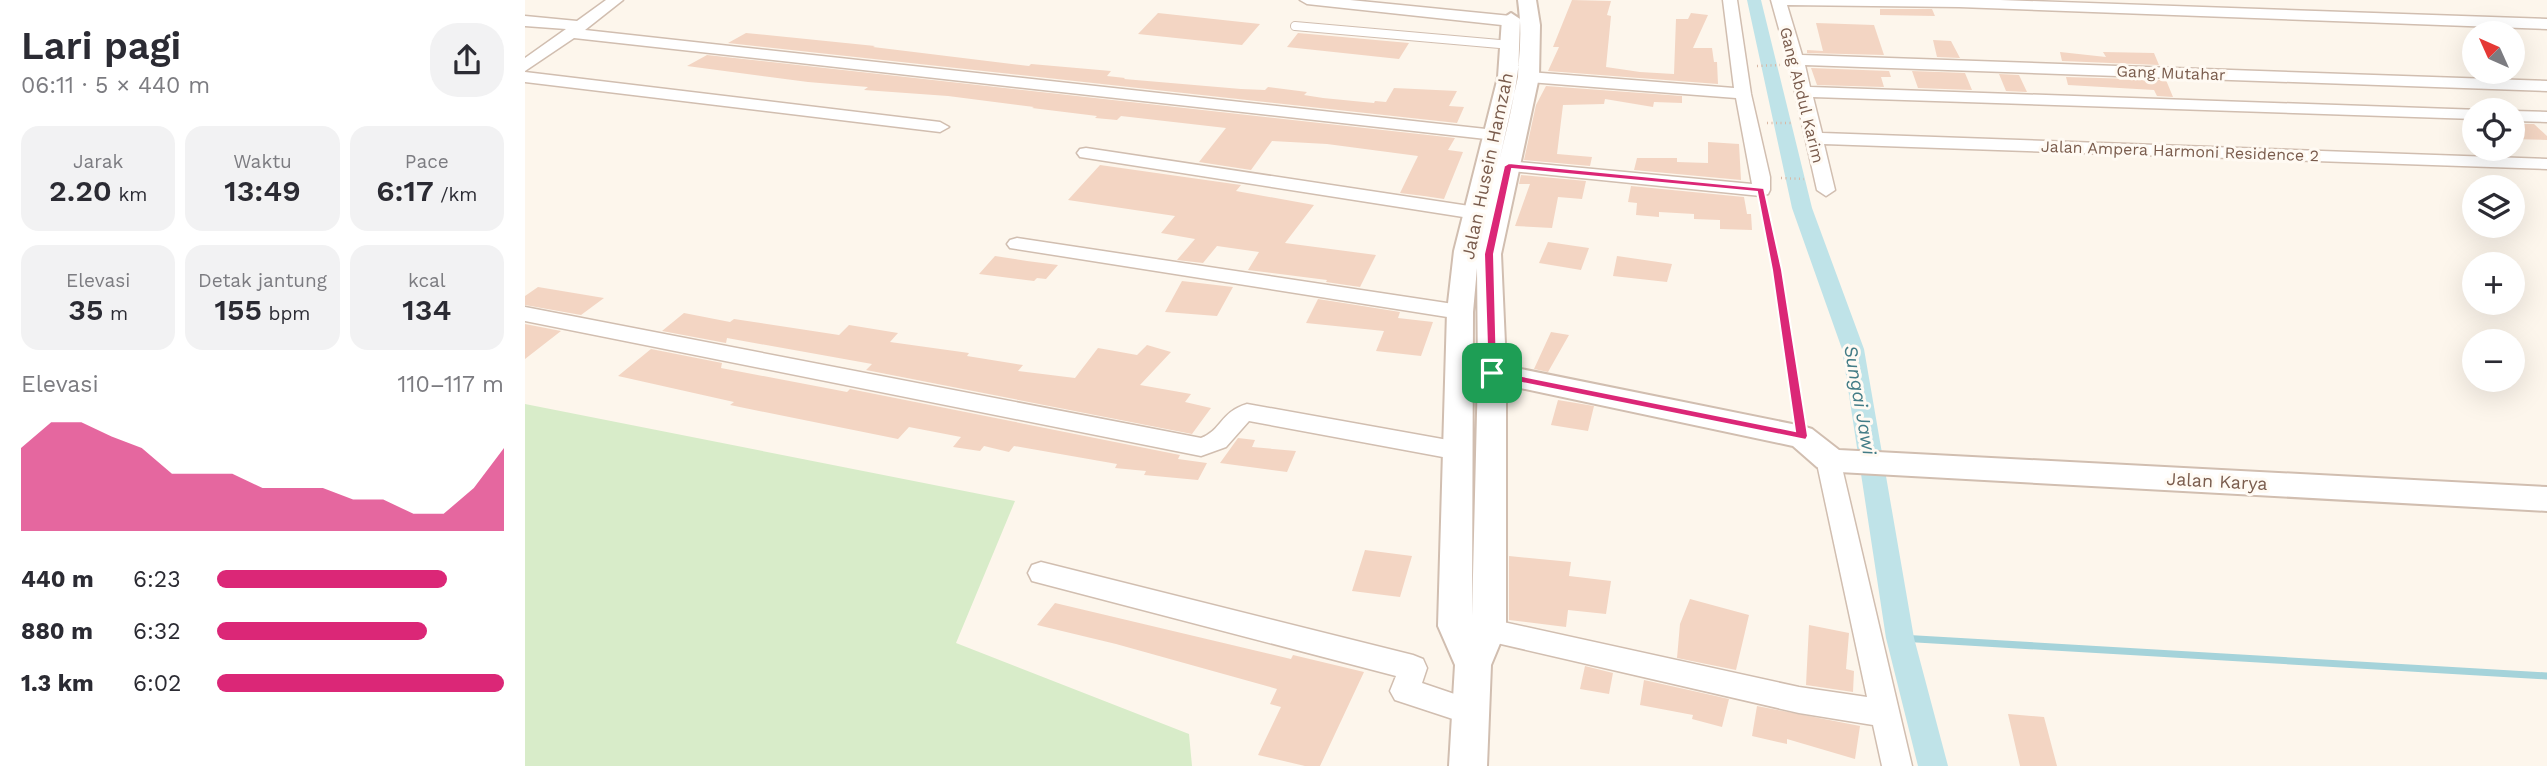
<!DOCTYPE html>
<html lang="id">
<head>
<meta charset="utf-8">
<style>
	body { margin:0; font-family:"Work Sans",sans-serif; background:#f2f2f3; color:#2b2b33; height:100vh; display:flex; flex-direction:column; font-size:26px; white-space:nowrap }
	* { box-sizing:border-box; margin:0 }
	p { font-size:23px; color:#7c7c81 }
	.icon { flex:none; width:38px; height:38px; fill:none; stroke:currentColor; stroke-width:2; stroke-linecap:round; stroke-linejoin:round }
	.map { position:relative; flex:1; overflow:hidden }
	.sheet { display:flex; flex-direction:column; background:#fff; width:525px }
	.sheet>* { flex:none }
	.needle { width:46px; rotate:315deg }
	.controls { position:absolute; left:1937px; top:21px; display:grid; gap:14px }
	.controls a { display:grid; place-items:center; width:63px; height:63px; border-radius:50%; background:#fff; box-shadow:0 7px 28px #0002; font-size:35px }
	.pin { position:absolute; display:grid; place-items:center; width:60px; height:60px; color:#fff; margin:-30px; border-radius:14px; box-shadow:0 4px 10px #0006 }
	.round { display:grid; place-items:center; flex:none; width:74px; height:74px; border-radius:28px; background:#f2f2f3 }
	.overview { display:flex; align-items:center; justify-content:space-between; height:119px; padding:0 21px }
	h1 { font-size:38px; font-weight:600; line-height:52px }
	.stats { display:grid; grid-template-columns:repeat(3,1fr); gap:10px; height:119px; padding:7px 21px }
	.stats div { display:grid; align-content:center; border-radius:18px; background:#f2f2f3; text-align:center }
	.stats b { font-size:30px; font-weight:600 }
	.stats small { font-size:19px; font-weight:400 }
	.stats p { font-size:19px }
	.chart { height:196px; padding:14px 21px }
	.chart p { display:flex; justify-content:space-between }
	.chart svg { width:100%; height:126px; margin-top:7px; fill:#db2777; opacity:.7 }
	ul { padding:0 21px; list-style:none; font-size:23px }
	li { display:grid; grid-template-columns:112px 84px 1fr; align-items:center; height:52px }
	li i { height:18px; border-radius:9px; background:#db2777 }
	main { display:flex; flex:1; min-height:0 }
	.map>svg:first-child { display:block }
	.green { fill:#d8ecc9 }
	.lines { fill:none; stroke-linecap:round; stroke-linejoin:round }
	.stream { stroke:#a5d3da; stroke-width:7 }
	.canal { fill:#bfe3e8; fill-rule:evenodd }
	.building { fill:#f3d5c3 }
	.service-casing { stroke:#d1beb0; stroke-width:10 }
	.minor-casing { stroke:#d1beb0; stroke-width:3 }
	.tertiary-casing { stroke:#d1beb0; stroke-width:4 }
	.path-far1 { stroke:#d9b8a5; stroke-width:2.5; stroke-dasharray:1 3.5; stroke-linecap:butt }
	.path { stroke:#d9b8a5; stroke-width:3.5; stroke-dasharray:2 5; stroke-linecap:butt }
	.service { stroke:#fff; stroke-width:8 }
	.minor { fill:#fff; fill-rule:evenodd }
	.tertiary { fill:#fff; fill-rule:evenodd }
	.route { fill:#db2777; stroke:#fff; stroke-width:2; fill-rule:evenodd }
	.labels { text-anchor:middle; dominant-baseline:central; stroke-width:6; stroke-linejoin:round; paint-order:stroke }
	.far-street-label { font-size:16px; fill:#7a5c4d; stroke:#fffaf3 }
	.street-label { font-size:18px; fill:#7a5c4d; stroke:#fffaf3 }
	.water-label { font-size:19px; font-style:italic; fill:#437c86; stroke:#fffaf3 }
</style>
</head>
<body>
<main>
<section class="sheet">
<div class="overview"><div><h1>Lari pagi</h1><p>06:11 · 5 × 440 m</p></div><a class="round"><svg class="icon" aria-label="share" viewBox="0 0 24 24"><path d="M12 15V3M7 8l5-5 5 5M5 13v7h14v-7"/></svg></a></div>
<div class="stats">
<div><p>Jarak</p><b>2.20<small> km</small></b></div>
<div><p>Waktu</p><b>13:49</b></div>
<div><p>Pace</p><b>6:17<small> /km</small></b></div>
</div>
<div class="stats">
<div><p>Elevasi</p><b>35<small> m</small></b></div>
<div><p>Detak jantung</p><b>155<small> bpm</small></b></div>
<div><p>kcal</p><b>134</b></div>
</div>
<div class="chart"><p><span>Elevasi</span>110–117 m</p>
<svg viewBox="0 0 160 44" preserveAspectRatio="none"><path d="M0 44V15L10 6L20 6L30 11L40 15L50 24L60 24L70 24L80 29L90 29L100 29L110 33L120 33L130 38L140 38L150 29L160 15V44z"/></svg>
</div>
<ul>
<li><b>440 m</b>6:23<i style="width:80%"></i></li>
<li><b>880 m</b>6:32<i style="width:73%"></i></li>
<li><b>1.3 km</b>6:02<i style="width:100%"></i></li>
</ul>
</section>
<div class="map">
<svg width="2022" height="766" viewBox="0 0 2022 766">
	<rect width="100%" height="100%" fill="#fdf6ec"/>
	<path class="green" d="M0 404 490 501 431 643 664 734 667 766H0Z"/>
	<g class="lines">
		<path class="stream" d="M1375 638 2022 676"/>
		<path class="canal" d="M1222 0H1236L1287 208 1339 349 1389 638 1423 766H1393L1361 638 1317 349 1267 208Z"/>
	</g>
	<path class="building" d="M1047 0 1086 1 1082 15 1086 16 1081 67 1115 72 1149 74 1151 19H1163L1166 13 1183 15 1168 48H1187L1189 62H1192L1193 84 1023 71 1034 47H1028Z
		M1355 9H1407L1410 16 1355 15Z
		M633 13 735 24 717 45 613 34Z
		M1291 23 1349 25 1359 55 1282 53V50L1298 51Z
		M221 33 350 46 348 47 504 66 506 64 586 71 582 76 600 78 599 79 716 89 740 90 743 87 782 92 779 95 798 98 849 103 850 101 861 102 869 88 932 91 924 106 939 107 932 123 203 43Z
		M773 33 884 43 874 59 762 47Z
		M1408 40 1426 41 1435 58 1412 57Z
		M1535 52 1581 57 1578 52 1629 53 1634 65 1537 61Z
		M182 55 930 138 923 150 938 152 919 199 899 196 875 193 893 156 802 144 747 141 726 170 674 162 701 128 596 116 592 120 570 118 572 116 507 108 509 107 423 96 339 90 343 87 283 82 162 66Z
		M1286 68 1364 71 1366 77H1356L1359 87 1292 85Z
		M1387 71 1440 73 1447 90 1393 88Z
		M1474 74 1494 75 1502 92 1481 91Z
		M1541 77 1641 80 1648 97 1632 96 1629 90 1543 85Z
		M1021 86 1157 96V103L1129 102 1128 107 1080 99 1079 104 1038 105 1032 154 1067 157 1065 166 999 160 1011 105Z
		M1988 124H2009L2022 136V140L1988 139Z
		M1183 142 1214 144 1216 180 1109 170 1112 158H1152V162L1183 163Z
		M575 165 716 185 711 191 789 205 760 243 851 255 835 287 801 282 802 280 723 270 734 252 692 246 678 263 652 260 670 239 636 233 650 216 543 200Z
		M996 175 1061 181 1057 199 1033 197 1027 228 990 226 1005 184H994Z
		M1106 186 1219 197 1222 214H1226L1227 230 1195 229V220L1169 219V214L1134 212V217L1111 215 1112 203 1103 202Z
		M1023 242 1064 248 1056 270 1014 263Z
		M470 256 502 261 533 265 521 279 512 278 509 281 454 274Z
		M1092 256 1147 264 1142 282 1088 276Z
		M657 281 708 287 692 316 640 312Z
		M13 287 79 298 56 315 0 305V296Z
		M793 299 875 312 873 318 908 322 896 356 851 351 859 331 781 323Z
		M159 313 205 322 209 319 314 335 324 325 373 333 365 342 444 353 442 356 498 365 493 371 550 378 573 348 612 355 622 345 646 352 615 385 666 394 660 402 686 408 667 434 341 370 347 364 202 338 201 343 137 331Z
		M0 324 36 331 0 359Z
		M1026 332 1044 335 1023 372 1009 369Z
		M126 349 197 363 196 368 322 392 325 389 655 455 653 459 682 463 673 480 619 475 621 471 590 468 592 464 489 446 484 452 459 446 455 451 428 447 436 437 384 427 373 439 205 405 209 402 93 376Z
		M1033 400 1069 406 1063 431 1026 425Z
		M713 438 730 440 727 447 771 451 762 472 695 463Z
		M840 550 887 556 875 597 827 591Z
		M984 556 1046 562 1044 576 1086 581 1081 614 1043 610 1041 627 984 620Z
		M1165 599 1224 615 1211 670 1152 658 1155 624Z
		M530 603 766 659 768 655 839 672 795 766H780L733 755 756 707 745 704 752 689 591 644 512 625Z
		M1284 625 1324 633 1321 669 1329 671 1328 692 1281 685Z
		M1060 666 1088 673 1084 694 1055 689Z
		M1119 680 1204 699 1197 727 1167 719 1168 715 1115 705Z
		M1232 706 1335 726 1330 759 1262 739V744L1227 736Z
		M1483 714 1519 717 1532 766H1495Z"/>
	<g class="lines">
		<defs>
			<path id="service" d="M770 26 986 45"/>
			<path id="minor" d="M81 0H98L60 30 970 130 979 135 970 140 49 38 0 71V58L41 29 0 26V16L52 21Z
				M775 0H825L986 16 994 21 986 26 782 4Z
				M1198 0H1212L1226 94 1245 177V190L1243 194 1236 196 977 170 974 166 983 161 1227 184 1211 98 1004 82 996 77 1004 72 1209 88Z
				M1246 0H1475L2022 19V29L1434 7 1262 5 1277 55 2022 81V91L1280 65 1285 87 1956 110H1950V119L1288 97 1297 133 2022 159V169L1299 144 1310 190 1301 196 1292 190 1264 65Z
				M0 72 415 122 424 127 415 132 0 82Z
				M1988 111 2022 112V122L1988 121Z
				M561 148 951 207 961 213 951 219 555 157 552 153 555 149Z
				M492 238 935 305 943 307 946 312 943 317 935 319 485 248 482 244 485 240Z
				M0 307 676 438C697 430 695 412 722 404L934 442 943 445 946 451 943 457 934 460 724 421 701 447 676 456 0 321Z
				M1303 450 1312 453 1315 459 1387 766H1357L1348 725 1274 713 941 636 937 628 941 620 951 616 1274 687 1342 697 1291 459 1294 453Z
				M516 562 888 655 898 659 902 668 897 683 956 703 961 712 956 721 946 725 870 700 865 691 871 676 507 581 503 573 507 565Z"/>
			<path id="tertiary" d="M993 0H1011L1015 25 1014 77 976 254 981 366 1277 426 1287 429 1314 450 2022 487V511L1314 472 1292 467 1268 446 981 385V629L966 665 962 766H924L930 665 913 626 922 312 929 251 973 77 977 19 986 13 995 19 993 77 974 162C987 107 1001 56 993 0ZM952 268 953 373 947 616 948 312Z"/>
		</defs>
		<use href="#service" class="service-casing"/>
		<use href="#minor" class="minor-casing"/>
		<use href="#tertiary" class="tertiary-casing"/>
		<path class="path-far1" d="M1232 66 1255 65
			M1242 123H1266
			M1256 178 1279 179"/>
		<path class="path" d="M1239 204 1252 270 1273 414"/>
		<use href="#service" class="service"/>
		<use href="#minor" class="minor"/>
		<use href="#tertiary" class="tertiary"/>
	</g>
	<path class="route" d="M984 163 1239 188 1257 270 1283 436 1281 440 963 376 959 254 979 166ZM987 169 1232 192 1247 270 1270 431 972 371 969 254Z"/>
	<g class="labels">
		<g class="far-street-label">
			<text transform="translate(1646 73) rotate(2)">Gang Mutahar</text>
			<text transform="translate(1277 95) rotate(76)">Gang Abdul Karim</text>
			<text transform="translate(1655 151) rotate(2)">Jalan Ampera Harmoni Residence 2</text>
		</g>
		<g class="street-label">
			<text transform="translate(962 166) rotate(-78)">Jalan Husein Hamzah</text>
			<text transform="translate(1692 481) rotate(3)">Jalan Karya</text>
		</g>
		<g class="water-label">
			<text transform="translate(1335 400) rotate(80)">Sungai Jawi</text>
		</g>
	</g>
</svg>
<div class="controls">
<a><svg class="needle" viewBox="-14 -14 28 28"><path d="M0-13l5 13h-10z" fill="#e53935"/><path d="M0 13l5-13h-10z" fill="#7c7c81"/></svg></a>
<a><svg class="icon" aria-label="locate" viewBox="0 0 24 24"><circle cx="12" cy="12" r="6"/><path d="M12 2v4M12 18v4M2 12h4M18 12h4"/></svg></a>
<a><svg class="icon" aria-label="layers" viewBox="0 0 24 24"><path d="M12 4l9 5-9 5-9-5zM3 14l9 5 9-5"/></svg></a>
<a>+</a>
<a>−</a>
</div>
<div class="pin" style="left:967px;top:373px;background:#1e9e55"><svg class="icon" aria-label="arrive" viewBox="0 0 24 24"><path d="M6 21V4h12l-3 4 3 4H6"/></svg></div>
</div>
</main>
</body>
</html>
